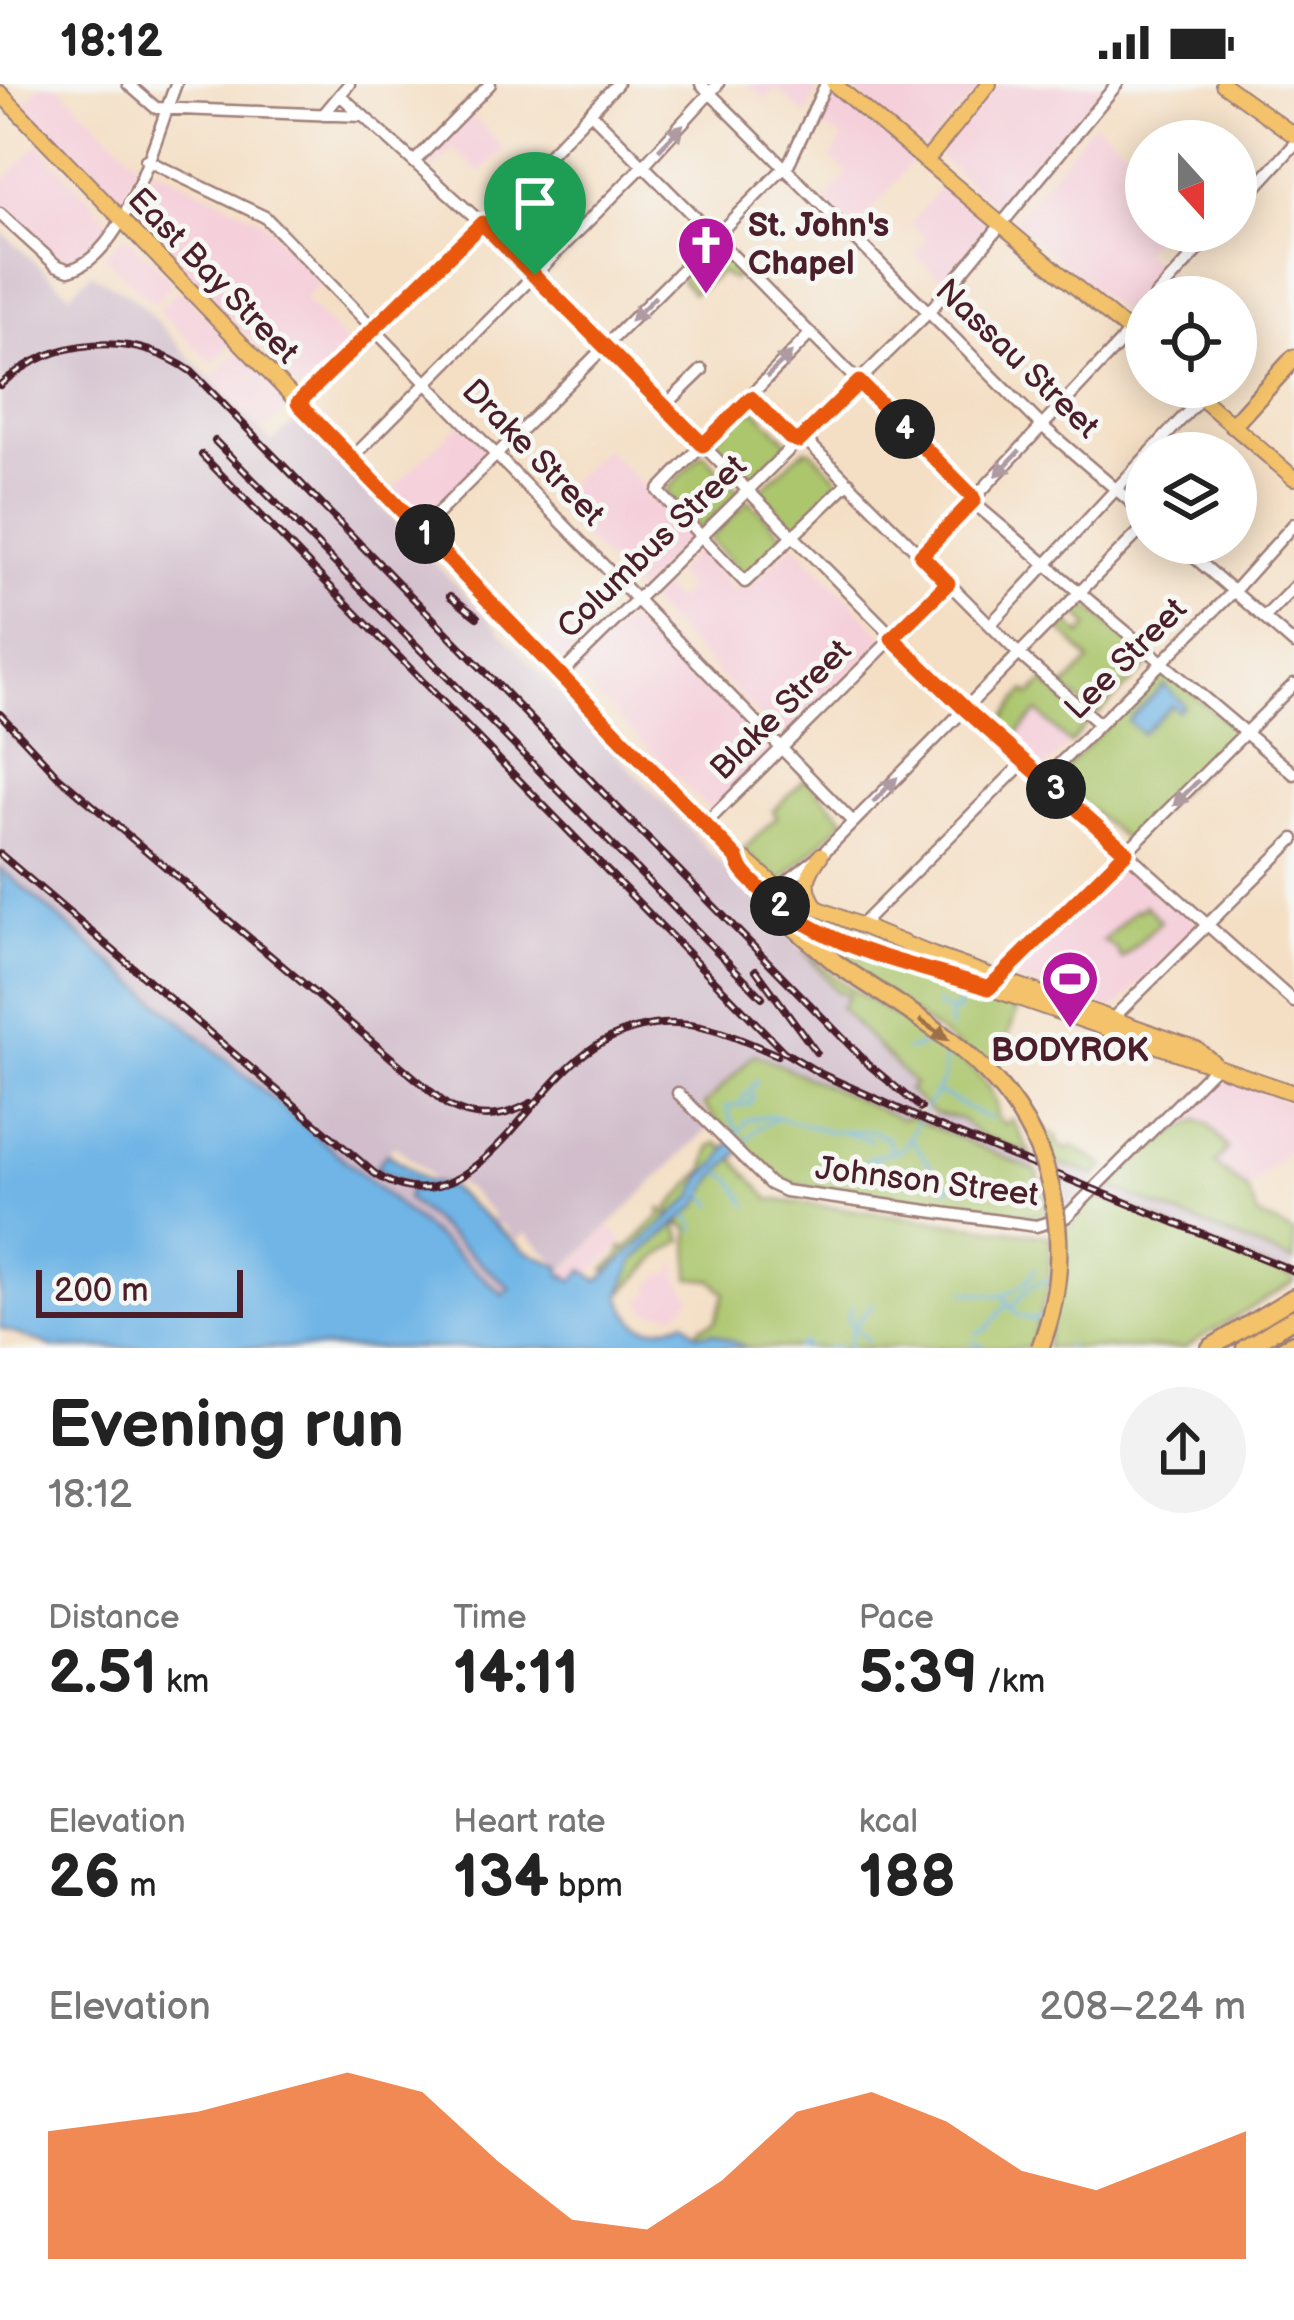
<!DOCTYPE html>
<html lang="en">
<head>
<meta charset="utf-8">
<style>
	body { margin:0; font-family:"Balsamiq Sans",sans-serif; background:#f2f2f2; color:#222; height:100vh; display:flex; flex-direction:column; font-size:45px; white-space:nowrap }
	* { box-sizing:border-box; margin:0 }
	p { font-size:39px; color:#767676 }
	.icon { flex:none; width:66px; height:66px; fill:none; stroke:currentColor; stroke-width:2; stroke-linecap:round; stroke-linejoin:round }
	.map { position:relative; height:1264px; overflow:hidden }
	.details { display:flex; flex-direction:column; background:#fff; flex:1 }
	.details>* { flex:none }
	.needle { width:78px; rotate:159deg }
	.controls { position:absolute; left:1125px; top:36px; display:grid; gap:24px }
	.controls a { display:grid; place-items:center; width:132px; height:132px; border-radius:50%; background:#fff; box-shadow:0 6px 30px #0003; font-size:60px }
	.scale { position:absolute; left:36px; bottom:30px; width:207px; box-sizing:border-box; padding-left:12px; border:6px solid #4a1f2b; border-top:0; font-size:33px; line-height:42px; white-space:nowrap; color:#4a1f2b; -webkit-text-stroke:9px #f6f6f2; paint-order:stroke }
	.pin { position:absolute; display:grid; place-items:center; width:102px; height:102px; color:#fff; margin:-123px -51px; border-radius:50% 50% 50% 0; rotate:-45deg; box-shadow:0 0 12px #0007 }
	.pin .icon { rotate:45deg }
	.km { position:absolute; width:60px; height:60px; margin:-30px; border-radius:50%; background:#222; color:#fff; font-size:33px; line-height:60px; text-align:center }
	.round { display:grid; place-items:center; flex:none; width:126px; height:126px; border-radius:63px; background:#f2f2f2 }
	.head { display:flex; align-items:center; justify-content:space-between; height:204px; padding:0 48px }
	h1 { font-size:66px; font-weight:600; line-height:90px }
	.stats { display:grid; grid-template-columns:repeat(3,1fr); gap:18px; height:204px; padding:12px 48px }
	.stats div { display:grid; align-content:center }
	.stats b { font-size:60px; font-weight:600 }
	.stats small { font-size:33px; font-weight:400 }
	.stats p { font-size:33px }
	.chart { height:336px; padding:24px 48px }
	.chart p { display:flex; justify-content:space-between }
	.chart svg { width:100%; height:216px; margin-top:12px; fill:#ea580c; opacity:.7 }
	.status { display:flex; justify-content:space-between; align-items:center; height:84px; padding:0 60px; background:#fff; direction:ltr }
	.status svg { height:33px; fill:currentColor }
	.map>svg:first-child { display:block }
	.built { fill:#f5cfda }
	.industrial { fill:#d1bdcb }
	.green { fill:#acc66d; stroke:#7b724c; stroke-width:3 }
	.water { fill:#70b5e6; stroke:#5d6a88; stroke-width:3 }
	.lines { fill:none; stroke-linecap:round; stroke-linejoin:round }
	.stream { stroke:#70b5e6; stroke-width:3 }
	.minor-casing { stroke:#9f7f78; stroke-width:15 }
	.major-casing { stroke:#9f7f78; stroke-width:18 }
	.highway-casing { stroke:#9f7f78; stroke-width:21 }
	.minor { stroke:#fff; stroke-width:10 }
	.major { stroke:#f3c26a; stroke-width:14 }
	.highway { stroke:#f3c26a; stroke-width:16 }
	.rail-casing { stroke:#4a1f2b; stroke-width:8 }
	.rail { stroke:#f6f6f2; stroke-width:3; stroke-dasharray:9; stroke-linecap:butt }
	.highway-bridge-casing { stroke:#9f7f78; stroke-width:21; stroke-linecap:butt }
	.highway-bridge { stroke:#f3c26a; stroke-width:16 }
	.oneway { fill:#ae9aa0 }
	.oneway2 { fill:#9e704a }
	.route-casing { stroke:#fff; stroke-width:24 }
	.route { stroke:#ea580c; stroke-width:15 }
	.labels { text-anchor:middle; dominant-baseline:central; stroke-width:10; stroke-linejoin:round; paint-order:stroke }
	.poi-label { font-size:33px; font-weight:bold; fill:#4a1f2b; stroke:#f6f6f2; text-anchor:start }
	.street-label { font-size:33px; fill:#4a1f2b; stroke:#f6f6f2 }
</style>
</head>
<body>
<div class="status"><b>18:12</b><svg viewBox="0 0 49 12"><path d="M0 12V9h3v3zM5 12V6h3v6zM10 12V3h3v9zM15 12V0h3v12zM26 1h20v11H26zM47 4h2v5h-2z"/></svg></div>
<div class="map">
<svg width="1294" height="1264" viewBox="0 0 1294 1264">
	<rect width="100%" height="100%" fill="#f6f6f2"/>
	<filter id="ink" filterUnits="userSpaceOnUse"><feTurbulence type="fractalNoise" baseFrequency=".00833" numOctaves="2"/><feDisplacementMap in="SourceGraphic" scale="24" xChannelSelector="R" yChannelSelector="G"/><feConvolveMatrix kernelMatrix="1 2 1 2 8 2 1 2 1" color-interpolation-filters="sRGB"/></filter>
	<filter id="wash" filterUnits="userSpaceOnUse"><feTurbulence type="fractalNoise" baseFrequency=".004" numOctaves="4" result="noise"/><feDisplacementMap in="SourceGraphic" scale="48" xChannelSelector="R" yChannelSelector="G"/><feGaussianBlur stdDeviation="2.7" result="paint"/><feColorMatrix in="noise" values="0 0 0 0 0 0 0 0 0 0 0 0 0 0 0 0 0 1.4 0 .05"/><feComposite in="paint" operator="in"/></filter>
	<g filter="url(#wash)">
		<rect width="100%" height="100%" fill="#f4dfc5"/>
		<path class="built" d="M42 0H57L139 79 124 113 111 115 21 22Z
			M746 0H819L806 32 776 4 766 15Z
			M845 0H984L924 66Z
			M999 0H1112L1008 127 1002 128 936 71 978 17 986 15Z
			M832 8 913 76 855 148 825 118 848 89 831 75 843 54 813 38 827 9Z
			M469 29 505 65 481 89 454 65 432 86 423 76Z
			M1094 38 1146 81V147H1159L1142 167 1169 191 1127 234 1013 136Z
			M38 60 110 137 109 148 80 176 69 180 60 178 0 123V101Z
			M153 83 262 136 322 197 304 216 350 263 325 289 304 304 297 305 278 281 216 221 212 212 132 136 130 131Z
			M942 100 991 144 946 199 915 171 927 154 910 140Z
			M121 153 130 154 171 196 170 203 155 218 149 217 106 174 105 170Z
			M182 207 229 257 230 263 213 280 158 227 175 208Z
			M242 270 288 316 287 325 263 347 211 294 233 271Z
			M460 338 491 369 425 437 392 405Z
			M605 364 694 453 637 508 548 418Z
			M794 459 886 554 782 656 647 517 660 503 674 517 688 504 674 489 701 462 708 467 704 474 735 506 740 501 749 503Z
			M638 524 775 664 711 728 573 589Z
			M570 528 593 553 565 579 540 558Z
			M1038 627 1070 660 1042 687 1009 658Z
			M1125 778 1198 840V844L1112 927 1012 895 1017 884Z
			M1232 996 1294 1020V1060L1248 1106 1215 1080 1195 1037 1177 1045 1128 1083 1205 1003 1217 997Z
			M609 1143 621 1154 617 1166 589 1191 572 1197 561 1192Z
			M673 1180 679 1182 678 1192 692 1214 676 1229 651 1228 640 1219 651 1208 649 1203 664 1189 669 1191 674 1186Z"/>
		<path class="industrial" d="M0 146 70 210 91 189 133 213 272 359 298 335 799 861 828 899 850 911 840 924 914 1000 919 1016 914 1029 902 1035 754 970 700 1022 714 1039 562 1188 559 1181 526 1149 517 1157 501 1139 496 1143 489 1138 494 1132 469 1107 457 1099 449 1103 426 1097 432 1095 428 1089 394 1061 376 1083 412 1097 407 1115 511 1204 505 1211 0 784Z
			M939 1027 961 1035 978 1050 1031 1071 1037 1087 927 1040 928 1032Z
			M1049 1078 1079 1089 1089 1086 1099 1093 1061 1128 1065 1111 1054 1096Z
			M1106 1101 1292 1178 1294 1194 1214 1162 1141 1127 1115 1117 1093 1114Z"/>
		<path class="green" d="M710 165H717L740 189 733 196 720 189 693 209 680 195Z
			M751 326 757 327 789 359 749 398 711 359 743 328Z
			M805 365 811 366 837 393 838 403 798 444H793L759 407Z
			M703 369 740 408 701 446 665 408Z
			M749 416 786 453 746 493 709 455Z
			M1080 516 1153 577 1096 632 1064 604 1090 577 1055 539 1062 532 1081 551 1089 542 1071 523Z
			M1163 585 1238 648 1128 759 1055 695Z
			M1044 598 1089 637 1070 660 1038 628 1009 658 995 646C1008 633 1015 616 1026 607L1031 611Z
			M806 694 845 735 780 798 743 766 777 733 773 727Z
			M777 808 919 870 918 874C873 870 802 848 777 808Z
			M1145 821 1161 837 1122 875 1116 865 1103 857 1136 825 1139 827Z
			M816 858 1001 913 1000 916 1017 926 995 990Z
			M804 866C816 876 829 888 839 896 870 922 1008 984 996 1032L1005 1041 1012 1035 1031 1071 978 1050 961 1035 933 1029 908 1006 914 1000 840 924 849 911 836 907Z
			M755 970 901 1035 909 1033 1037 1087 1048 1132 992 1129 803 1102 779 1095 742 1065 734 1075 769 1115 1050 1152 1048 1204 1030 1264H747L713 1249 696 1250 700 1243 715 1237 725 1209 712 1196 690 1194 689 1145 680 1139 677 1143 683 1156 659 1172 624 1207 625 1202 605 1186 620 1172 622 1163 626 1166 660 1132 661 1125 668 1132 672 1131 668 1125 705 1085 711 1062 718 1059 725 1065 732 1056 704 1021Z
			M1198 1036 1208 1040 1228 1065 1215 1080 1247 1106 1258 1131 1294 1150V1178L1112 1104 1113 1098C1138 1073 1167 1051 1198 1036Z
			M1033 1041 1058 1053 1056 1059 1068 1066 1073 1062 1104 1082 1097 1091 1049 1078Z
			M1093 1114C1138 1120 1173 1147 1215 1163 1242 1173 1267 1184 1294 1194V1198L1184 1264H1046L1064 1149Z"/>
		<path class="water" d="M1164 601 1184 621 1178 627 1172 621 1142 650 1128 637Z
			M0 784 504 1211 510 1204 407 1115 412 1098 394 1093 376 1083 387 1069 426 1097 449 1103 524 1166 559 1182 563 1193 566 1191 573 1197 584 1186 598 1197 693 1113 704 1090 717 1080 734 1053 743 1056 742 1065 715 1093 698 1121 634 1177 620 1211C634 1249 650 1249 684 1237L696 1250 713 1249 747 1264H55L0 1244Z"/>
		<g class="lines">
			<path class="stream" d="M936 919 943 926H954
				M950 945 949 931 959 926 955 909
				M907 966 939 956
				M935 1008C953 1013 970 1028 991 1035
				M741 1017 757 997
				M737 1047 726 1023 750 1020 753 1010
				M845 1049 871 1056
				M736 1052 747 1036 768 1031 829 1047H873L887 1054 893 1067H901L943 996 947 961
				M911 1055 948 1105 960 1090
				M745 1058 758 1044 778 1033
				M873 1073 886 1091
				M721 1088 733 1096 748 1121
				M855 1092 869 1074 891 1068
				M705 1110 714 1121
				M687 1132 693 1137 695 1147
				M965 1208 1004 1212 1008 1218
				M1002 1212 1025 1200 1036 1184
				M1012 1222 1033 1201 1046 1196 1051 1199
				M852 1223 848 1236 868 1257
				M976 1250 988 1244 1008 1219 1018 1231 1033 1236 1040 1233
				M973 1257 983 1262
				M1067 1260V1264
				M797 1264 803 1259 806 1264
				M826 1264H840
				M848 1264 852 1244 874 1219"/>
		</g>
	</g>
	<g filter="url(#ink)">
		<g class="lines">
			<defs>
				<path id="minor" d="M128 0 156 24 362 32
					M701 0 1042 342 1146 431
					M340 11 486 143 964 624 1294 918
					M590 28 971 411 975 420 1294 690
					M323 31 349 0
					M146 76 265 133 853 738
					M415 77 490 0
					M1236 125 1294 61
					M0 130 56 181 69 186C126 172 156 50 176 0
					M1155 213 1216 147
					M810 250 658 407 745 498 849 398
					M751 314 792 356 809 359 1019 570 1099 640
					M298 319 487 135 617 0
					M665 322 702 286
					M1150 369 1201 314
					M352 374 640 85 718 0
					M421 446 789 79 826 0
					M1178 459 1294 560
					M921 471 1120 259 1146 223
					M1264 534 1294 503
					M990 541 1146 373
					M561 590 929 228 1117 0
					M1044 695 1234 507 1294 440
					M704 741 948 499
					M775 807 821 771 1146 441
					M860 842 1024 678
					M995 899 1294 600
					M1113 934 1294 755
					M678 1009 770 1100 785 1107 1036 1142 1066 1133 1217 981"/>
				<path id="major" d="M834 0 1146 262
					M1223 0 1294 51
					M0 9 737 774 739 784 794 834 830 855 989 904 1294 1009
					M926 77 989 0
					M1188 303 1294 394
					M737 774 747 777 778 804 817 824 933 871 1197 965 1213 978
					M817 824C802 802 806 792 821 771"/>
				<path id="highway" d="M1233 341 1294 274
					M767 812 789 839 837 880
					M1210 1264 1294 1213
					M1245 1264 1294 1234
					M1284 1264 1294 1259"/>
			</defs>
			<use href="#minor" class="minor-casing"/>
			<use href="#major" class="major-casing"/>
			<use href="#highway" class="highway-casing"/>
			<use href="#minor" class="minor"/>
			<use href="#major" class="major"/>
			<use href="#highway" class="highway"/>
			<defs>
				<path id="rail" d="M0 301C54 253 132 246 192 288L869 981 921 1024
					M215 357 762 913
					M202 371 784 968 821 990 928 1038 1294 1187
					M450 512 477 533
					M0 630 58 692 447 1021C475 1037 504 1034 531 1019
					M0 770 374 1089C462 1149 521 1021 578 975 599 957 625 945 653 941 698 935 736 953 777 971
					M756 886 816 968"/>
			</defs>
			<use href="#rail" class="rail-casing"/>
			<use href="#rail" class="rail"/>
			<defs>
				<path id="highway-bridge" d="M837 880C887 914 944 945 987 989 1059 1061 1076 1171 1040 1264"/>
			</defs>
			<use href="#highway-bridge" class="highway-bridge-casing"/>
			<use href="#highway-bridge" class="highway-bridge"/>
		</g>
		<defs><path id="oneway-solid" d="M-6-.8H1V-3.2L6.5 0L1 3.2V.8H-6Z" transform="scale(3)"/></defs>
		<g class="oneway">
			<use href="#oneway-solid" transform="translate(671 53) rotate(-46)"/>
			<use href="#oneway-solid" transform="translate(643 225) rotate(135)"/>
			<use href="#oneway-solid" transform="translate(779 281) rotate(-44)"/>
			<use href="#oneway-solid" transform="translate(1008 379) rotate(133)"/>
			<use href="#oneway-solid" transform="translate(885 706) rotate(-46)"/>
			<use href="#oneway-solid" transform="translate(1186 709) rotate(135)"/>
		</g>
		<use class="oneway2" href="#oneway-solid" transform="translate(934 946) rotate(35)"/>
	</g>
	<g class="lines" filter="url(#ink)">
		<defs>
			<path id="route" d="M482 139 703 361 751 314 790 354 799 357 859 298 972 412 974 416 921 471 948 499 892 554 964 624 1126 768 989 904C908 878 822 866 759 804 749 794 740 787 737 774L298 319Z"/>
		</defs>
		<use href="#route" class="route-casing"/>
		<use href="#route" class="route"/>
	</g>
	<defs>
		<symbol id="church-pin" viewBox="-11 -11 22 30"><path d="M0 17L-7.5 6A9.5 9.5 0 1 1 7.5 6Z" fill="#b5179e" stroke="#f6f6f2"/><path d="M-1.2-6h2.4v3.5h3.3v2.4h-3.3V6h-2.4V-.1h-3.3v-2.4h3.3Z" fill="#fff"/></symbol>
		<symbol id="stadium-pin" viewBox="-11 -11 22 30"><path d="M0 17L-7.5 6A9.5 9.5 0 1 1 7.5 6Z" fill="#b5179e" stroke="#f6f6f2"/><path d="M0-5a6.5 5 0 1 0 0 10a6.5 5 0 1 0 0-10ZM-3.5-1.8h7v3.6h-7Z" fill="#fff"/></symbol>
	</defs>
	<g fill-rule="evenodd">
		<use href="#church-pin" x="673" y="128" width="66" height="90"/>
		<use href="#stadium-pin" x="1037" y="862" width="66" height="90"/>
	</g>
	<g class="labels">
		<g class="poi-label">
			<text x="748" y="142">St. John's<tspan x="748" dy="38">Chapel</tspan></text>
			<text x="1070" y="967" text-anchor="middle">BODYROK</text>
		</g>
		<g class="street-label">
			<text transform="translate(213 192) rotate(46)">East Bay Street</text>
			<text transform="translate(1017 275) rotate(44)">Nassau Street</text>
			<text transform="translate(533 369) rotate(46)">Drake Street</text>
			<text transform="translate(652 463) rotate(-44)">Columbus Street</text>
			<text transform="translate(1126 575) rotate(-45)">Lee Street</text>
			<text transform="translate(781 626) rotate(-45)">Blake Street</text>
			<text transform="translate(927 1098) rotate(7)">Johnson Street</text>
		</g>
	</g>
</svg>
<div class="controls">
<a><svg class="needle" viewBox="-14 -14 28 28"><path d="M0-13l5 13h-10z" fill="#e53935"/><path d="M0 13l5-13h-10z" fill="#767676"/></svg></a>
<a><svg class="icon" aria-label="locate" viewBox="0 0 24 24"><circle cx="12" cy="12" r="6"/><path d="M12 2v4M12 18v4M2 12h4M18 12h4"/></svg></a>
<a><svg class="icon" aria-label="layers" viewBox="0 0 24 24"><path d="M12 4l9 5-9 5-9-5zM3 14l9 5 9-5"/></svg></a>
</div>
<div class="scale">200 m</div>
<div class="pin" style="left:535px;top:191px;background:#1e9e55"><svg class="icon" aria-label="arrive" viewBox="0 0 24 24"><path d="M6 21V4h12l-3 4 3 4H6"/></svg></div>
<b class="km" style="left:425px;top:450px">1</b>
<b class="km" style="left:780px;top:822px">2</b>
<b class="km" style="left:1056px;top:705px">3</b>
<b class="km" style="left:905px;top:345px">4</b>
</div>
<section class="details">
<div class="head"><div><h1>Evening run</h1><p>18:12</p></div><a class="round"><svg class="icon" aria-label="share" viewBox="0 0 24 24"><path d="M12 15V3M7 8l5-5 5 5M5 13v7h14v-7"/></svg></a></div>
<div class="stats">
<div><p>Distance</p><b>2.51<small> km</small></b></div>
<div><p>Time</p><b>14:11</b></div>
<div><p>Pace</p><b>5:39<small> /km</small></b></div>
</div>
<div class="stats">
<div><p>Elevation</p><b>26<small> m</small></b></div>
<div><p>Heart rate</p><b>134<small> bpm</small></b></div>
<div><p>kcal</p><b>188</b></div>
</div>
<div class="chart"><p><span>Elevation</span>208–224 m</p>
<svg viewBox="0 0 160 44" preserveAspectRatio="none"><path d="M0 44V18L10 16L20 14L30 10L40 6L50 10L60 24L70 36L80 38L90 28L100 14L110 10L120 16L130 26L140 30L150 24L160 18V44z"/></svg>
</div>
</section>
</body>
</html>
